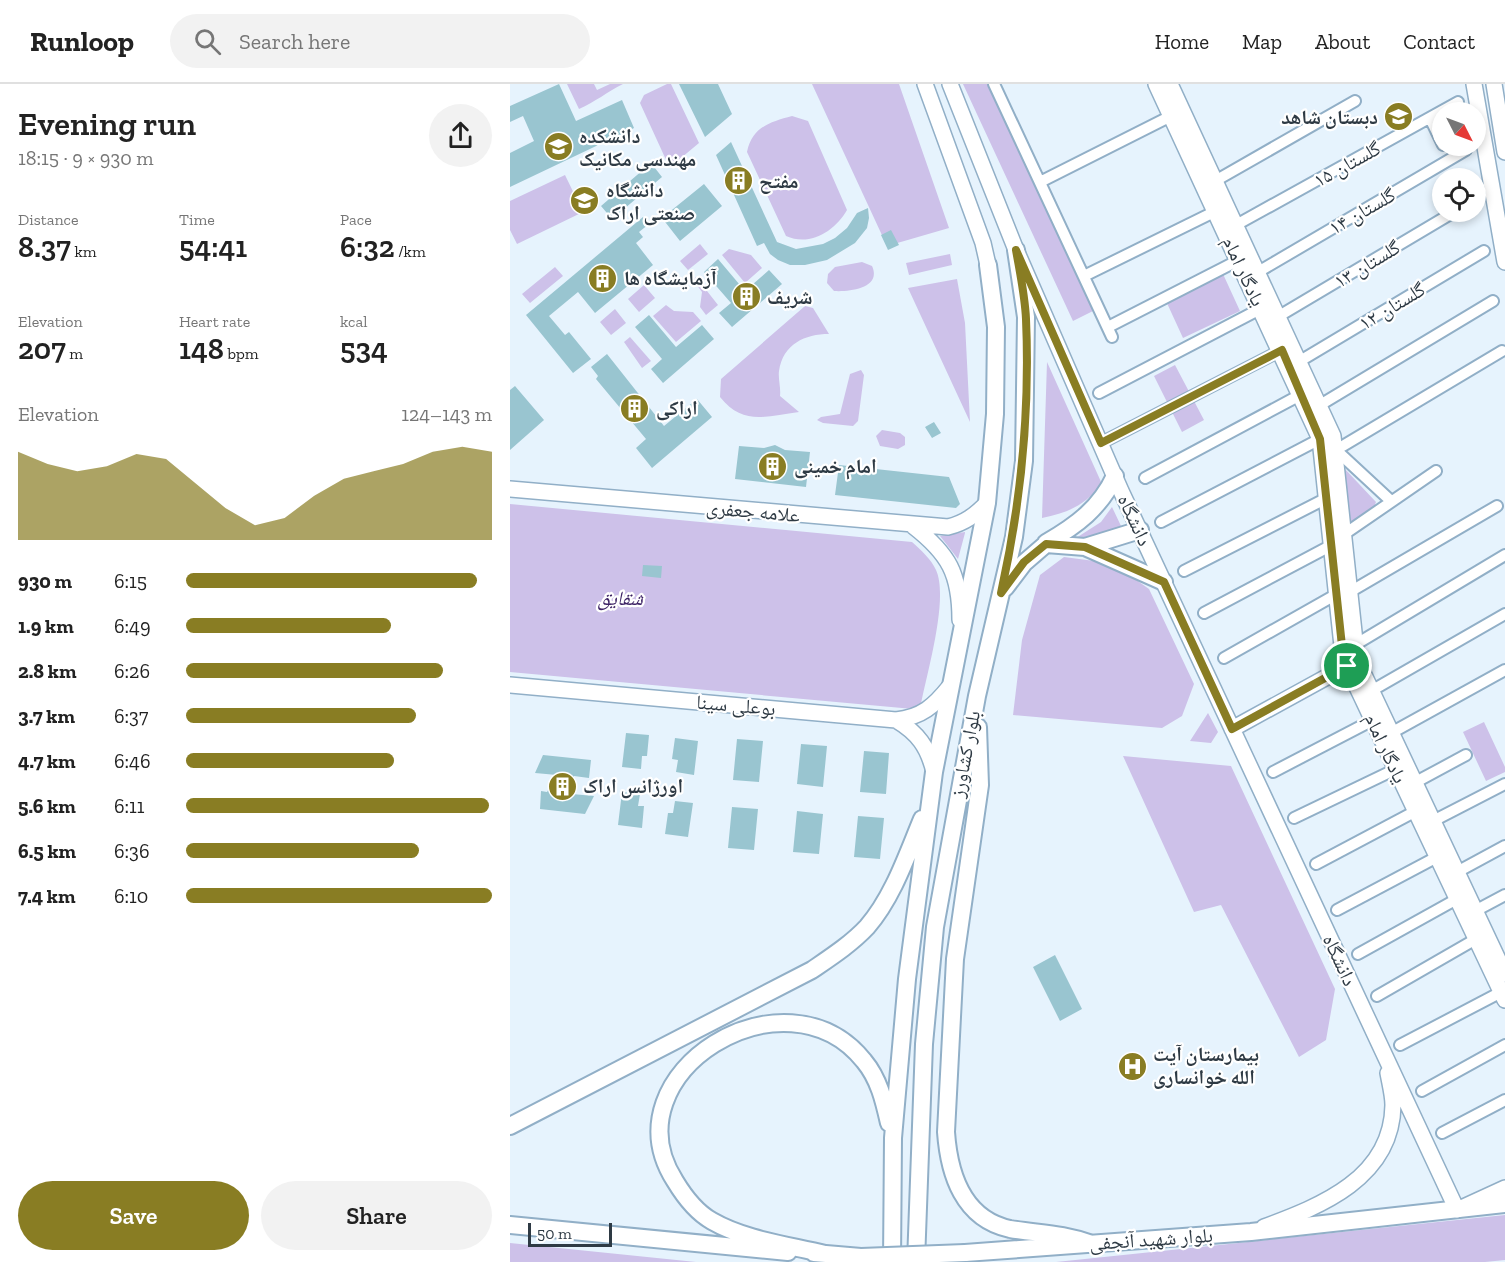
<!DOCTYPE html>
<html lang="en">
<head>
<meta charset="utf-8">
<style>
	body { margin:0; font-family:"Zilla Slab","Noto Naskh Arabic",serif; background:#f2f2f2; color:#222; height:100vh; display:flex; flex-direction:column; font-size:22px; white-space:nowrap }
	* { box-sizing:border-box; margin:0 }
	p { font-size:20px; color:#767676 }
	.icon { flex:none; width:33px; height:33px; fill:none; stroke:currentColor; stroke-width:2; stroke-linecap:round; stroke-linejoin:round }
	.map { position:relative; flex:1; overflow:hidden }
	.details { display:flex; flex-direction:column; background:#fff; width:510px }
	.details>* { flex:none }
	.needle { width:39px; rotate:132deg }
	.controls { position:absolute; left:922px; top:18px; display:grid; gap:12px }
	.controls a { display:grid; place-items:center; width:54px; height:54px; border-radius:50%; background:#fff; box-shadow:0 3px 9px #0003; font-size:30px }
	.scale { position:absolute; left:18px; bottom:15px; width:84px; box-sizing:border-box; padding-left:6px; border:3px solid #2e3a44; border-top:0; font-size:16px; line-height:21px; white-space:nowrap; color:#2e3a44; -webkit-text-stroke:4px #fff; paint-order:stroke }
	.pin { position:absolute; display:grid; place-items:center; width:51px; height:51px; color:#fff; margin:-26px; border:3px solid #fff; border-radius:50%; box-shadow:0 2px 6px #0007 }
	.round { display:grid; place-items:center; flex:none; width:63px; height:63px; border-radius:32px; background:#f2f2f2 }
	.headline { display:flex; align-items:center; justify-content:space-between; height:102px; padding:0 18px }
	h1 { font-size:33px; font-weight:600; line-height:45px }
	.metrics { display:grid; grid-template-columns:repeat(3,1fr); gap:9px; height:102px; padding:6px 18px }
	.metrics div { display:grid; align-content:center }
	.metrics b { font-size:30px; font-weight:600 }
	.metrics small { font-size:16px; font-weight:400 }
	.metrics p { font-size:16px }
	.chart { height:168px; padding:12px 18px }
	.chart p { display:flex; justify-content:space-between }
	.chart svg { width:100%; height:108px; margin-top:6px; fill:#897d23; opacity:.7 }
	.button { display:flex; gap:12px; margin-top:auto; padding:12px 18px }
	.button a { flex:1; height:69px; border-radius:36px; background:#897d23; color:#fff; font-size:24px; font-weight:600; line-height:69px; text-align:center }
	.button a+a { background:#f2f2f2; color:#222 }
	ul { padding:0 18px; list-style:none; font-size:20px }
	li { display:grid; grid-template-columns:96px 72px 1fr; align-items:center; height:45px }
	li i { height:15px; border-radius:8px; background:#897d23 }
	header { display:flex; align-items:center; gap:36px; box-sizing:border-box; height:84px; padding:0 30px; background:#fff; border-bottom:2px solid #e0e0e0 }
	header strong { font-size:28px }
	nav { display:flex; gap:33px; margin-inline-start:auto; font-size:21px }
	.search { width:420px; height:54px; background:#f2f2f2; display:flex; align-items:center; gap:15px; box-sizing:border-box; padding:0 21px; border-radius:33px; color:#767676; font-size:22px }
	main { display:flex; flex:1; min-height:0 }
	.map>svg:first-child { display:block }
	.green { fill:#cdc1e9 }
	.building { fill:#99c5d0 }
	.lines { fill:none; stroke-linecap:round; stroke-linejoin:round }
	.street-casing { stroke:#91afc7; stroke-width:14 }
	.secondary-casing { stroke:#91afc7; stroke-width:18 }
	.primary-casing { stroke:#91afc7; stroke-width:20 }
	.street { stroke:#fff; stroke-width:10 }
	.secondary { stroke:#fff; stroke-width:15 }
	.primary { stroke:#fff; stroke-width:16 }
	.primary-bridge-casing { stroke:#91afc7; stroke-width:20; stroke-linecap:butt }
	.primary-bridge { stroke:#fff; stroke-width:16 }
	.route-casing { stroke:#fff; stroke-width:12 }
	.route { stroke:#897d23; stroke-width:8 }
	.labels { text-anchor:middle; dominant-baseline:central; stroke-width:4.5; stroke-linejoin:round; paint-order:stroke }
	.poi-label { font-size:20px; font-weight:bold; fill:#2e3a44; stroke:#fff; text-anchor:start }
	.street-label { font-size:20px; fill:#2e3a44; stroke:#fff }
	.park-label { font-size:20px; font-style:italic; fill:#3d2365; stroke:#fff }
</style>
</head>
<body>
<header>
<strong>Runloop</strong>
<div class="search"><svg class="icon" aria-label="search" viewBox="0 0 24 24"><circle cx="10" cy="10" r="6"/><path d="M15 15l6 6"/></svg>Search here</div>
<nav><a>Home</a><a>Map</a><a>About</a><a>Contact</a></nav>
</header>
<main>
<section class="details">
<div class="headline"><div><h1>Evening run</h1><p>18:15 · 9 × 930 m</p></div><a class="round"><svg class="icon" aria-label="share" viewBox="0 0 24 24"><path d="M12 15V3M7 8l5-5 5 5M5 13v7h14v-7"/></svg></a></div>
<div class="metrics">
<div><p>Distance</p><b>8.37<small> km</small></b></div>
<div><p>Time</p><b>54:41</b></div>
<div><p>Pace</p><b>6:32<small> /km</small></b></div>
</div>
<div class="metrics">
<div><p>Elevation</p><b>207<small> m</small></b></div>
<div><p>Heart rate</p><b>148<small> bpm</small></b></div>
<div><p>kcal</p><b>534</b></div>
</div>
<div class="chart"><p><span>Elevation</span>124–143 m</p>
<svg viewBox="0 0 160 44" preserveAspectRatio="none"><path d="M0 44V8L10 13L20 16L30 14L40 9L50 11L60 21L70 31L80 38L90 35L100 26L110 19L120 16L130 13L140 8L150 6L160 8V44z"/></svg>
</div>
<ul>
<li><b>930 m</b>6:15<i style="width:95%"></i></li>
<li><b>1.9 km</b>6:49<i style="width:67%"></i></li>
<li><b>2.8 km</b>6:26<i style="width:84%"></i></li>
<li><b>3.7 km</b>6:37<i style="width:75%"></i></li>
<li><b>4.7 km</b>6:46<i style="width:68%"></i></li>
<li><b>5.6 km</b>6:11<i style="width:99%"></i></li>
<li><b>6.5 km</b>6:36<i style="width:76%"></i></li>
<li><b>7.4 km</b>6:10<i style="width:100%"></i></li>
</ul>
<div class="button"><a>Save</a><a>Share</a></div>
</section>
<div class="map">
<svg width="995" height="1178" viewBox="0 0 995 1178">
	<rect width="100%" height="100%" fill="#e6f3fd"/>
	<path class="green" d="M57 0H84L87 6 100 0H113C97 8 85 18 69 25Z
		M157 0H161L189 59 165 79 157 78 130 19 134 11Z
		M302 0H389L439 144 377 162Z
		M453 0H480L585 226 563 237Z
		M282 32 298 37 337 126C325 147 300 163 276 152L237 68C242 43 260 38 282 32Z
		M55 91 73 128 7 160 0 146V117Z
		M190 160 198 170 178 186 170 177Z
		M219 165 241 171 252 184 235 199 212 171Z
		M440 170 442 181 399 191 396 179Z
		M352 178 362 182C372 204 340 208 324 207L317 199 318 190 325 183Z
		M45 183 53 192 20 219 12 210Z
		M713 190 730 227 673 254 656 217Z
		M186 193 208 221 196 231 190 223 192 208 183 196Z
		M447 195 455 239 460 338 398 204Z
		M134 201 145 214 129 228 118 215Z
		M156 221 164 227 183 228 191 237 166 258 143 232Z
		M295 222 303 224 319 250C295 250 273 260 269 287 268 295 271 304 270 312L289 328C256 332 233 342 210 313L211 295Z
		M105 225 116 239 101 251 90 238Z
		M120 253 141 277 132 284 114 258Z
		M537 278 592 400C575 421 558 429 532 434Z
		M665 281 694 336 672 348 644 292Z
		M351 286 354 291 348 337 343 342 313 339 307 336 311 333 330 330 340 290Z
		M372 346 390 349 395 353V361L388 365 370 362 366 352Z
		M833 383 866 418 864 423 838 442Z
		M0 420 402 458C411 466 421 475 426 486 439 514 417 589 411 620L403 625 0 588Z
		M602 423 612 444 588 455 566 454 591 438Z
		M455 448V449L448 475 430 452Z
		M554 473 592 478 615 488 639 505 684 600 672 632 652 644 503 631 512 556 530 491Z
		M698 629 708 648 701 659 680 657Z
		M974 638 995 683V688L976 697 953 648Z
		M613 672 721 682 825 905 816 956 789 973 711 821 684 828Z
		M995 1131V1176L975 1178H546Z
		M0 1159 186 1178H0Z"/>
	<path class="building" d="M49 0 66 37 112 16 124 44 0 103V69L24 57 13 32 0 38V22Z
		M169 0H208L222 30 195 53Z
		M221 58 267 158 286 165 313 160 325 154 337 144 347 129 358 124 359 134 357 144 345 159 317 176 295 181H280L268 176 260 170 254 159 247 162 206 71Z
		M141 79 152 93 102 135 91 122Z
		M194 100 212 122 170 157 152 134Z
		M133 133 139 140 129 148 133 153 126 159 143 181 85 229 68 208 39 232 55 251 59 248 81 275 63 289 16 231Z
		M381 146 389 161 378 166 371 151Z
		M208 175 235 207 259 186 272 200 222 243 209 229 221 219 194 188Z
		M139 231 166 263 192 241 204 255 153 299 141 285 152 275 125 243Z
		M97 270 154 342 187 315 202 333 142 384 126 364 136 355 86 295 88 292 81 283Z
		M5 302 34 336 0 366V306Z
		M424 338 431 349 422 354 415 343Z
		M265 361 275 366 300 368 296 403 225 395 229 362 254 364Z
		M329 381 439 393 450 420 446 424 325 411Z
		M133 481 152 482 151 494 132 492Z
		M116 649 139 651 137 672H132L131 685 112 683Z
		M165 654 188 657 184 691 166 688 168 676 162 675Z
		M227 655 253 657 249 698 223 696Z
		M291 660 317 662 313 703 287 700Z
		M354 667 379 669 376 710 350 708Z
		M33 671 81 676 79 694 64 692 62 710 84 712 75 730 30 725 31 707 37 708 47 691 25 689Z
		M112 708 130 710 128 722H134L132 744 108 741Z
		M165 717 183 719 178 753 155 750 158 729H163Z
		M222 723 248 725 244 766 218 764Z
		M287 727 313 730 309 770 283 768Z
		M348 732 374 734 370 775 344 773Z
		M545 871 572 925 550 937 523 883Z"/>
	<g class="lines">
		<defs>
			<path id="street" d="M484 0 602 253
				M920 34 933 61
				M705 97 845 17
				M530 98 661 32
				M726 141 948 18
				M748 188 956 66
				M574 192 706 127
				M769 232 944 128
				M598 243 729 176
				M790 277 974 167
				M589 309 752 224
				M810 321 983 217
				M591 359 772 266
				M635 394 792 310
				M881 417 826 366 992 267
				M651 438 810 355
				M833 451 926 387
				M674 487 817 414
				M838 509 987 422
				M694 529 822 461
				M843 562 995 471
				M714 574 827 510
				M861 607 995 530
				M881 649 995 586
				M763 688 863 636
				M904 699 956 671
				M784 734 886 685
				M923 737 995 700
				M806 780 906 727
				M947 788 995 762
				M827 826 927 773
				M965 827 995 811
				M848 870 947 815
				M867 912 966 855
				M890 961 995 906
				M912 1007 995 961
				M932 1049 995 1016"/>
			<path id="secondary" d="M415 0 473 159 478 181
				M440 0 506 166 611 407 947 1126 995 1104
				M646 0 810 355 832 562 837 582 995 916
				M660 0 823 352 847 576 995 890
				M964 0 995 178
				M984 0 995 68
				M0 405 438 443C455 439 465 431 477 419
				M403 442C439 470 450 490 450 536
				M0 601 386 636C412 633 424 622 440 602
				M386 636C408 649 418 663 424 688
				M722 645 846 577
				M754 1143C811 1122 882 1094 883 1021 883 1011 880 1000 878 989"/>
			<path id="primary" d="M536 459C567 441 590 424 605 392
				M575 463 630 446
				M495 504 514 479 536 460 575 463 654 498
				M468 643 470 701 445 875 436 1048C439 1090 453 1135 500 1145 531 1150 551 1149 582 1160
				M0 1042 302 886C321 873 341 860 357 843 383 813 397 771 412 735
				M0 1141 278 1168
				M304 1169 351 1173
				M455 1169 741 1148 995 1120
				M315 1170C278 1161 235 1156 202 1137 186 1128 174 1112 165 1097 96 989 276 879 354 977 369 995 374 1017 379 1039
				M382 1178 383 1054 397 895 424 688 477 419 485 330 486 243 478 181
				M406 1178 414 960 425 843 467 612 504 453 514 377 516 233 506 166"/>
		</defs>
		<use href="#street" class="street-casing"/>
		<use href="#secondary" class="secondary-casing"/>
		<use href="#primary" class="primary-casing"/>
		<use href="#street" class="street"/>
		<use href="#secondary" class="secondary"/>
		<use href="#primary" class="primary"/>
		<defs>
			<path id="primary-bridge" d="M351 1173 455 1169"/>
		</defs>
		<use href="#primary-bridge" class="primary-bridge-casing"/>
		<use href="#primary-bridge" class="primary-bridge"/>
	</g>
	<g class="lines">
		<defs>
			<path id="route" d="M506 166 591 359 772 266 810 355 832 562 837 582 722 645 654 498 575 463 536 460 514 478 491 509C511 419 520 327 516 235 515 212 510 189 506 166Z"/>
		</defs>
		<use href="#route" class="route-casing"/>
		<use href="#route" class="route"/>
	</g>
	<defs>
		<symbol id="school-disc" viewBox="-11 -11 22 22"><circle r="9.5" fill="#897d23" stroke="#fff"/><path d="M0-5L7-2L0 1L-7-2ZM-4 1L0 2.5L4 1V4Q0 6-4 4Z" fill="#fff"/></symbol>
		<symbol id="university-disc" viewBox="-11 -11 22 22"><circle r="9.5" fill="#897d23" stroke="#fff"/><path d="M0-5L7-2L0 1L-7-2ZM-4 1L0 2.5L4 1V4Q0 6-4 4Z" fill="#fff"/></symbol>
		<symbol id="building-disc" viewBox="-11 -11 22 22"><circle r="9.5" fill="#897d23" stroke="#fff"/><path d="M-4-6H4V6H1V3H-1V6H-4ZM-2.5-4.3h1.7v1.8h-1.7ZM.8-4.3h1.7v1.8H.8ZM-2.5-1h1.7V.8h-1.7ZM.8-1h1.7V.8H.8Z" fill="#fff"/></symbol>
		<symbol id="hospital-disc" viewBox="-11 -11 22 22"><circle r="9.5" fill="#897d23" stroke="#fff"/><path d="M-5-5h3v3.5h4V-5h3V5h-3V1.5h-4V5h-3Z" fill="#fff"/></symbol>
	</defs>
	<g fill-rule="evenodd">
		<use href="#school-disc" x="872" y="16" width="33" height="33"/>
		<use href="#university-disc" x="32" y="46" width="33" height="33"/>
		<use href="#building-disc" x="212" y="80" width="33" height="33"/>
		<use href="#university-disc" x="58" y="100" width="33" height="33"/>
		<use href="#building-disc" x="76" y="178" width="33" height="33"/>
		<use href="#building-disc" x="220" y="196" width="33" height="33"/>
		<use href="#building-disc" x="108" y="308" width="33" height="33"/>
		<use href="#building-disc" x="246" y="366" width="33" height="33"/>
		<use href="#building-disc" x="36" y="686" width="33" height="33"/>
		<use href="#hospital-disc" x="606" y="966" width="33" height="33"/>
	</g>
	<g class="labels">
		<g class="poi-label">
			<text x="868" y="33" text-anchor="end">دبستان شاهد</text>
			<text x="69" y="52">دانشکده<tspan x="69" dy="23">مهندسی مکانیک</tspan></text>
			<text x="249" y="97">مفتح</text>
			<text x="96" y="106">دانشگاه<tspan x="96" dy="23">صنعتی اراک</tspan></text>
			<text x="114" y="194">آزمایشگاه ها</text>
			<text x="257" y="213">شریف</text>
			<text x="146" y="324">اراکی</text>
			<text x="284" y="382">امام خمینی</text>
			<text x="73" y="702">اورژانس اراک</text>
			<text x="643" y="970">بیمارستان آیت<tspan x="643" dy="23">الله خوانساری</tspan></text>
		</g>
		<g class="street-label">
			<text transform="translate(837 80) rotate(-29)">گلستان ۱۵</text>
			<text transform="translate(852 127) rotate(-30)">گلستان ۱۴</text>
			<text transform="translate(857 180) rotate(-31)">گلستان ۱۳</text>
			<text transform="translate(734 187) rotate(65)">یادگار امام</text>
			<text transform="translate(882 222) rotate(-31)">گلستان ۱۲</text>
			<text transform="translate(243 427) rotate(5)">علامه جعفری</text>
			<text transform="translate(625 436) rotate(65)">دانشگاه</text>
			<text transform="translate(226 621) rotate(5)">بوعلی سینا</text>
			<text transform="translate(876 664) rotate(65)">یادگار امام</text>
			<text transform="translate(455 670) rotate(-79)">بلوار کشاورز</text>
			<text transform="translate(830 876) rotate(65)">دانشگاه</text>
			<text transform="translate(641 1155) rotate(-4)">بلوار شهید آنجفی</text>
		</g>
		<g class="park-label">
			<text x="110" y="514">شقایق</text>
		</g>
	</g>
</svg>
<div class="controls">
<a><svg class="needle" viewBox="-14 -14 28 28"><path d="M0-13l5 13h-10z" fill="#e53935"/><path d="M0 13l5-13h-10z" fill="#767676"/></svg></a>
<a><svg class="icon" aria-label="locate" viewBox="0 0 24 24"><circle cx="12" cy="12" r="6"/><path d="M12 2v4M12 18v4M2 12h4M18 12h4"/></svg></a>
</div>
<div class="scale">50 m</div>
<div class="pin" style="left:837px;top:582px;background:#1e9e55"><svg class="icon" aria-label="arrive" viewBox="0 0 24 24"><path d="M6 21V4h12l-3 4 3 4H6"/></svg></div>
</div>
</main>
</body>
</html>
